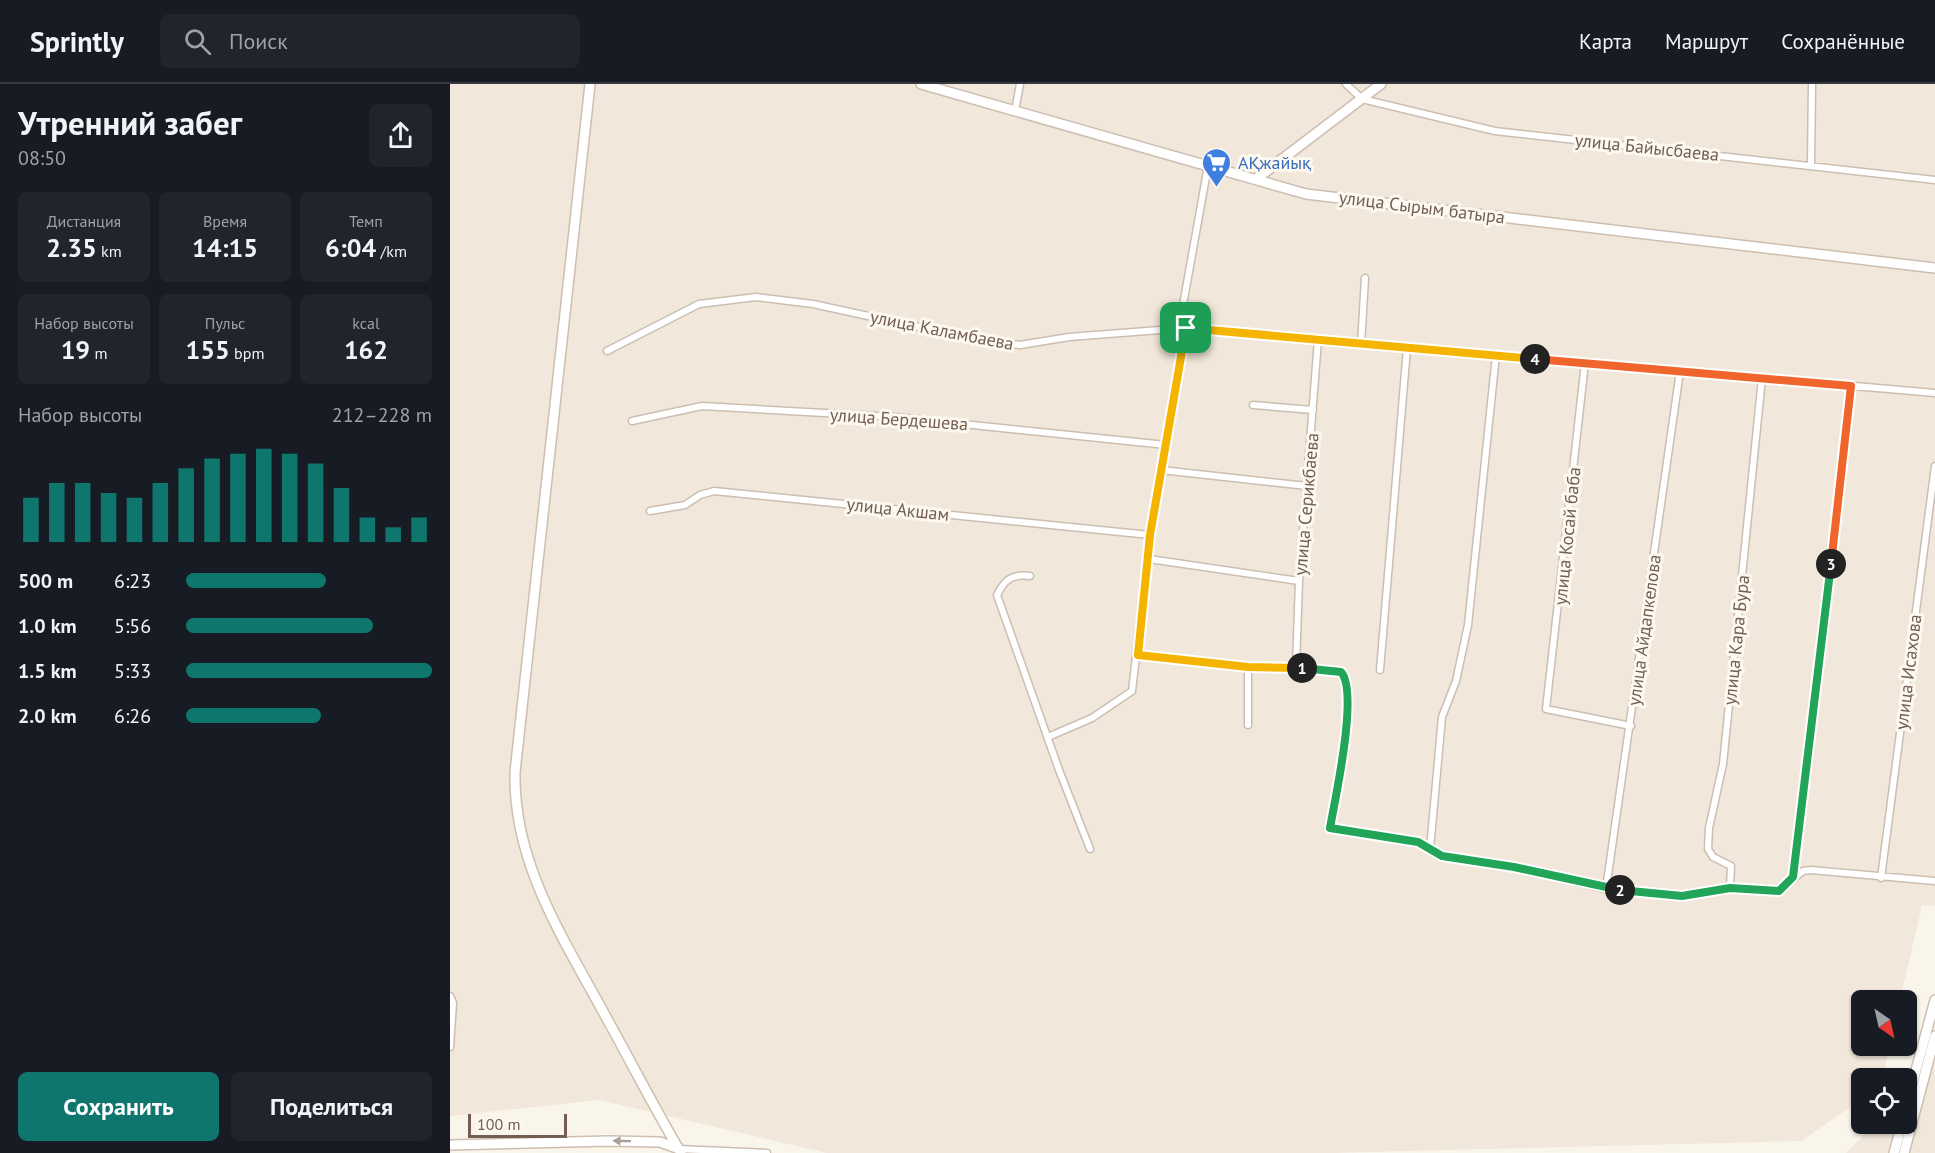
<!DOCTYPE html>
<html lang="ru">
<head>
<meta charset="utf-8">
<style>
	body { margin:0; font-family:"PT Sans",sans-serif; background:#20242c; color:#f1f3f6; height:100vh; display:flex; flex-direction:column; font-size:22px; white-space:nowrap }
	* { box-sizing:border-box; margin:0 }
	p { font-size:20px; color:#9ea1a6 }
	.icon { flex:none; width:33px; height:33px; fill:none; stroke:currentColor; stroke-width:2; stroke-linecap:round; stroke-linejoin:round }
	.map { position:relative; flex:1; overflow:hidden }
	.panel { display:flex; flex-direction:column; background:#171b24; width:450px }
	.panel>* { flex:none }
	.needle { width:39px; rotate:146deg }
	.tools { position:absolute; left:1401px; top:906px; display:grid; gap:12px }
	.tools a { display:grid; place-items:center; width:66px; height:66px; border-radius:9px; background:#171b24; box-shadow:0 2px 4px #0004; font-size:30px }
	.scale { position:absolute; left:18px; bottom:15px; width:99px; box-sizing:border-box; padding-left:6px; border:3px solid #735e51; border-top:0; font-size:16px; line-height:21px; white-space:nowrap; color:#735e51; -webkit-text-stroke:4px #fdf9f1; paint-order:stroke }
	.pin { position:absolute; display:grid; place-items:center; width:51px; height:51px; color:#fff; margin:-26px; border-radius:12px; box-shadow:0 3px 9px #0006 }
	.km { position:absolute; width:30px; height:30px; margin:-15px; border-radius:50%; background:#222; color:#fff; font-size:16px; line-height:30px; text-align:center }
	.round { display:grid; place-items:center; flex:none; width:63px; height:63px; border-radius:9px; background:#20242c }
	.head { display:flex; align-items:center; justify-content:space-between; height:102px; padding:0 18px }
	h1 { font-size:33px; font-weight:800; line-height:45px }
	.figures { display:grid; grid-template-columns:repeat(3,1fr); gap:9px; height:102px; padding:6px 18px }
	.figures div { display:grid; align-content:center; border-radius:9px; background:#20242c; text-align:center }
	.figures b { font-size:26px; font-weight:800 }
	.figures small { font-size:16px; font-weight:400 }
	.figures p { font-size:16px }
	.chart { height:168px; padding:12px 18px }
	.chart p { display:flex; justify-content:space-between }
	.chart svg { width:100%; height:108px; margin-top:6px; stroke:#0f766e; stroke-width:6 }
	.button { display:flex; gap:12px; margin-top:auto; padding:12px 18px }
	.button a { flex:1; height:69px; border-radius:9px; background:#0f766e; color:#fff; font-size:24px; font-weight:800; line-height:69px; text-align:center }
	.button a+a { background:#20242c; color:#f1f3f6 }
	ul { padding:0 18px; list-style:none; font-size:20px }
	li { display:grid; grid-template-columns:96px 72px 1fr; align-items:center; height:45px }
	li i { height:15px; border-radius:8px; background:#0f766e }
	header { display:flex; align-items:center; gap:36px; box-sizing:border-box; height:84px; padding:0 30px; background:#171b24; border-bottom:2px solid #363941 }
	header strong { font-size:28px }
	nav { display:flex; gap:33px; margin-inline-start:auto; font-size:21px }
	.search { width:420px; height:54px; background:#20242c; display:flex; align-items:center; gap:15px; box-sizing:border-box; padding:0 21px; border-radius:9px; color:#9ea1a6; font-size:22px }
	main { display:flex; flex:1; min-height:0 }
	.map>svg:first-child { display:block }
	.residential { fill:#f1e7da }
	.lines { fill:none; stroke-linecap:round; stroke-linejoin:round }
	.street-casing { stroke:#ccbeb2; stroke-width:9 }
	.secondary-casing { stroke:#cebeb0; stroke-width:12 }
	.street { stroke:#fff; stroke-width:6 }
	.secondary { stroke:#fff; stroke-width:9 }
	.oneway { fill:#ab9e97 }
	.split-1-casing { stroke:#fff; stroke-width:12 }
	.split-2-casing { stroke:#fff; stroke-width:12 }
	.split-3-casing { stroke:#fff; stroke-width:12 }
	.split-4-casing { stroke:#fff; stroke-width:12 }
	.split-5-casing { stroke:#fff; stroke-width:12 }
	.split-1 { stroke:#f5b400; stroke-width:8 }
	.split-2 { stroke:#22a559; stroke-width:8 }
	.split-3 { stroke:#22a559; stroke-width:8 }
	.split-4 { stroke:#f0652b; stroke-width:8 }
	.split-5 { stroke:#f5b400; stroke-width:8 }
	.labels { text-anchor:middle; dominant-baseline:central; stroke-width:6; stroke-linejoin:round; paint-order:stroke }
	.street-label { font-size:18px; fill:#735e51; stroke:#fdf9f1 }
	.shop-label { font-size:18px; fill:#366cbe; stroke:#fdf9f1; text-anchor:start }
</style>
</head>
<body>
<header>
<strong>Sprintly</strong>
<div class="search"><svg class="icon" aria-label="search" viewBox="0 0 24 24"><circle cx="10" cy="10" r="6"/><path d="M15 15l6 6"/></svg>Поиск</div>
<nav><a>Карта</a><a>Маршрут</a><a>Сохранённые</a></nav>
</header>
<main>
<section class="panel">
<div class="head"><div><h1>Утренний забег</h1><p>08:50</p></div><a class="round"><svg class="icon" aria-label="share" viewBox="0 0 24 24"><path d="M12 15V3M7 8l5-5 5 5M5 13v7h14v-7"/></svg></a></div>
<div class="figures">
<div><p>Дистанция</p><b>2.35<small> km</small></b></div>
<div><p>Время</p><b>14:15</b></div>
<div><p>Темп</p><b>6:04<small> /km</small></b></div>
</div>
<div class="figures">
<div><p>Набор высоты</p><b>19<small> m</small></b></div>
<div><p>Пульс</p><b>155<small> bpm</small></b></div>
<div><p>kcal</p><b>162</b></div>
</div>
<div class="chart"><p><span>Набор высоты</span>212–228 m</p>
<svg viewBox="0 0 160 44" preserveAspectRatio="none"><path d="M5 44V26M15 44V20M25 44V20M35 44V24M45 44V26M55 44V20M65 44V14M75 44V10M85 44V8M95 44V6M105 44V8M115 44V12M125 44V22M135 44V34M145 44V38M155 44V34"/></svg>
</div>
<ul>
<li><b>500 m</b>6:23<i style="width:57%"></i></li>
<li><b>1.0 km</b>5:56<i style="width:76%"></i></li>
<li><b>1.5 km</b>5:33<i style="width:100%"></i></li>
<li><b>2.0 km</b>6:26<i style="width:55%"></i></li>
</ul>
<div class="button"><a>Сохранить</a><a>Поделиться</a></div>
</section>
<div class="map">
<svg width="1485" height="1069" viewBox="0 0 1485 1069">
	<rect width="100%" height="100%" fill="#faf5eb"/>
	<path class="residential" d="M0 0H1485V822L1472 821 1450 916H1412V962H1440L1432 994H1412L1411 1016 1351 1057 876 1069H377L149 1016 0 1032Z
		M1485 978V1069H1396L1425 1040H1456L1457 1007Z"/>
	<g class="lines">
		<defs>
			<path id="street" d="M896 0 912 15 1045 47 1485 96
				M565 27 570 0
				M1361 80 1362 0
				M911 260 915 194
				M157 267 249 220 306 213 363 220 538 258 570 261 619 253 736 244 1485 309
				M1135 279 1096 625 1181 642
				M803 321 863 326
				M182 337 252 322 446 333 716 361
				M711 386 857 402
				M200 427 235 421 250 411 264 407 700 451
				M699 475 849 497
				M580 492C562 490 555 495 547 511L609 686 640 765
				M688 571 798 583H846L891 588C909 608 885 715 880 744L968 758 992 772 1064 783 1156 805 1232 812 1280 804 1329 807 1353 787 1361 786 1485 797
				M846 583 849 497 868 256
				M930 586 957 264
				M798 641V583
				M598 653 642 634 682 607 700 451 736 244 733 221 758 82
				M980 765 992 633 1006 597 1018 541 1046 271
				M1343 793 1401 302
				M1431 794 1485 382
				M1280 804 1281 782 1263 773 1258 765 1259 744 1273 680 1312 294
				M1156 805 1230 287
				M0 912 3 919 0 963
				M229 1065 317 1069"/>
			<path id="secondary" d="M140 0 65 688C63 780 114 855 156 933 181 978 205 1025 231 1069
				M471 0 856 110 1485 184
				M806 95 931 0
				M1456 1023 1485 916
				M0 1061 158 1057 210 1058 229 1065
				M1444 1069 1452 1040
				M1454 1069 1485 952"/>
		</defs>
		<use href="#street" class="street-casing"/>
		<use href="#secondary" class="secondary-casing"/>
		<use href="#street" class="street"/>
		<use href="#secondary" class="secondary"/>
	</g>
	<defs><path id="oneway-solid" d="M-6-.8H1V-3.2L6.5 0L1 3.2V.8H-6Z" transform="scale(1.5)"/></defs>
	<use class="oneway" href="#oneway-solid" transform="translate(172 1057) rotate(-179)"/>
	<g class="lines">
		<defs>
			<path id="split-1" d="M736 244 700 451 688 571 798 583 852 584"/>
			<path id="split-2" d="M852 584 891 588C909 608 885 715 880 744L968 758 992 772 1064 783 1170 806"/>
			<path id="split-3" d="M1170 806 1232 812 1280 804 1329 807 1343 793 1381 480"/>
			<path id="split-4" d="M1085 275 1401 302 1381 480"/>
			<path id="split-5" d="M736 244 1085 275"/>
		</defs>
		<use href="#split-1" class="split-1-casing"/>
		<use href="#split-2" class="split-2-casing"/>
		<use href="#split-3" class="split-3-casing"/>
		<use href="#split-4" class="split-4-casing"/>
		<use href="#split-5" class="split-5-casing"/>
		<use href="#split-1" class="split-1"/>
		<use href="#split-2" class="split-2"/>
		<use href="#split-3" class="split-3"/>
		<use href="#split-4" class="split-4"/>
		<use href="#split-5" class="split-5"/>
	</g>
	<defs>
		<symbol id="supermarket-pin" viewBox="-11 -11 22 30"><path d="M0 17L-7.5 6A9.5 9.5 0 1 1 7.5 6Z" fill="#3f7fe0" stroke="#fdf9f1"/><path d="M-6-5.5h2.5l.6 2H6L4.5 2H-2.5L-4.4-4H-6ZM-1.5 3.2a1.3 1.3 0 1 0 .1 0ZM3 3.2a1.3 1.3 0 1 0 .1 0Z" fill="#fff"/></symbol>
	</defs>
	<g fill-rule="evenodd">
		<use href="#supermarket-pin" x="750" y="62" width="33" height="45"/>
	</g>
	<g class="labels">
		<g class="street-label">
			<text transform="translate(1197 63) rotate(6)">улица Байысбаева</text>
			<text transform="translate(972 123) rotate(7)">улица Сырым батыра</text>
			<text transform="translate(492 246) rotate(11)">улица Каламбаева</text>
			<text transform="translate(449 335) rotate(4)">улица Бердешева</text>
			<text transform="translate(856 420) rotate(-85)">улица Серикбаева</text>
			<text transform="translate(448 425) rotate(6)">улица Акшам</text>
			<text transform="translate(1117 452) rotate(-84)">улица Косай баба</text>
			<text transform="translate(1194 546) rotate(-82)">улица Айдапкелова</text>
			<text transform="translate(1286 556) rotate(-84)">улица Кара Бура</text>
			<text transform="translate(1458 588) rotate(-83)">улица Исахова</text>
		</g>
		<g class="shop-label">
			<text x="788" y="78">АҚжайық</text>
		</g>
	</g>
</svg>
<div class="tools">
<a><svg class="needle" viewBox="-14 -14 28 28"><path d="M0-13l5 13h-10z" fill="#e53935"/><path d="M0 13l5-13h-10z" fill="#9ea1a6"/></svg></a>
<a><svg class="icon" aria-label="locate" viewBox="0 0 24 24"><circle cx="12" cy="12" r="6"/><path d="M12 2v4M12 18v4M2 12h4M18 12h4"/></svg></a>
</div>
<div class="scale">100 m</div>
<div class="pin" style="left:736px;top:244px;background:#1e9e55"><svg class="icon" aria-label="arrive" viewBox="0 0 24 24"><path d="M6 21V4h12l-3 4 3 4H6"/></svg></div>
<b class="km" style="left:852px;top:584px">1</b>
<b class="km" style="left:1170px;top:806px">2</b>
<b class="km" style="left:1381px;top:480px">3</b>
<b class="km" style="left:1085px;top:275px">4</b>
</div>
</main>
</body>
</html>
